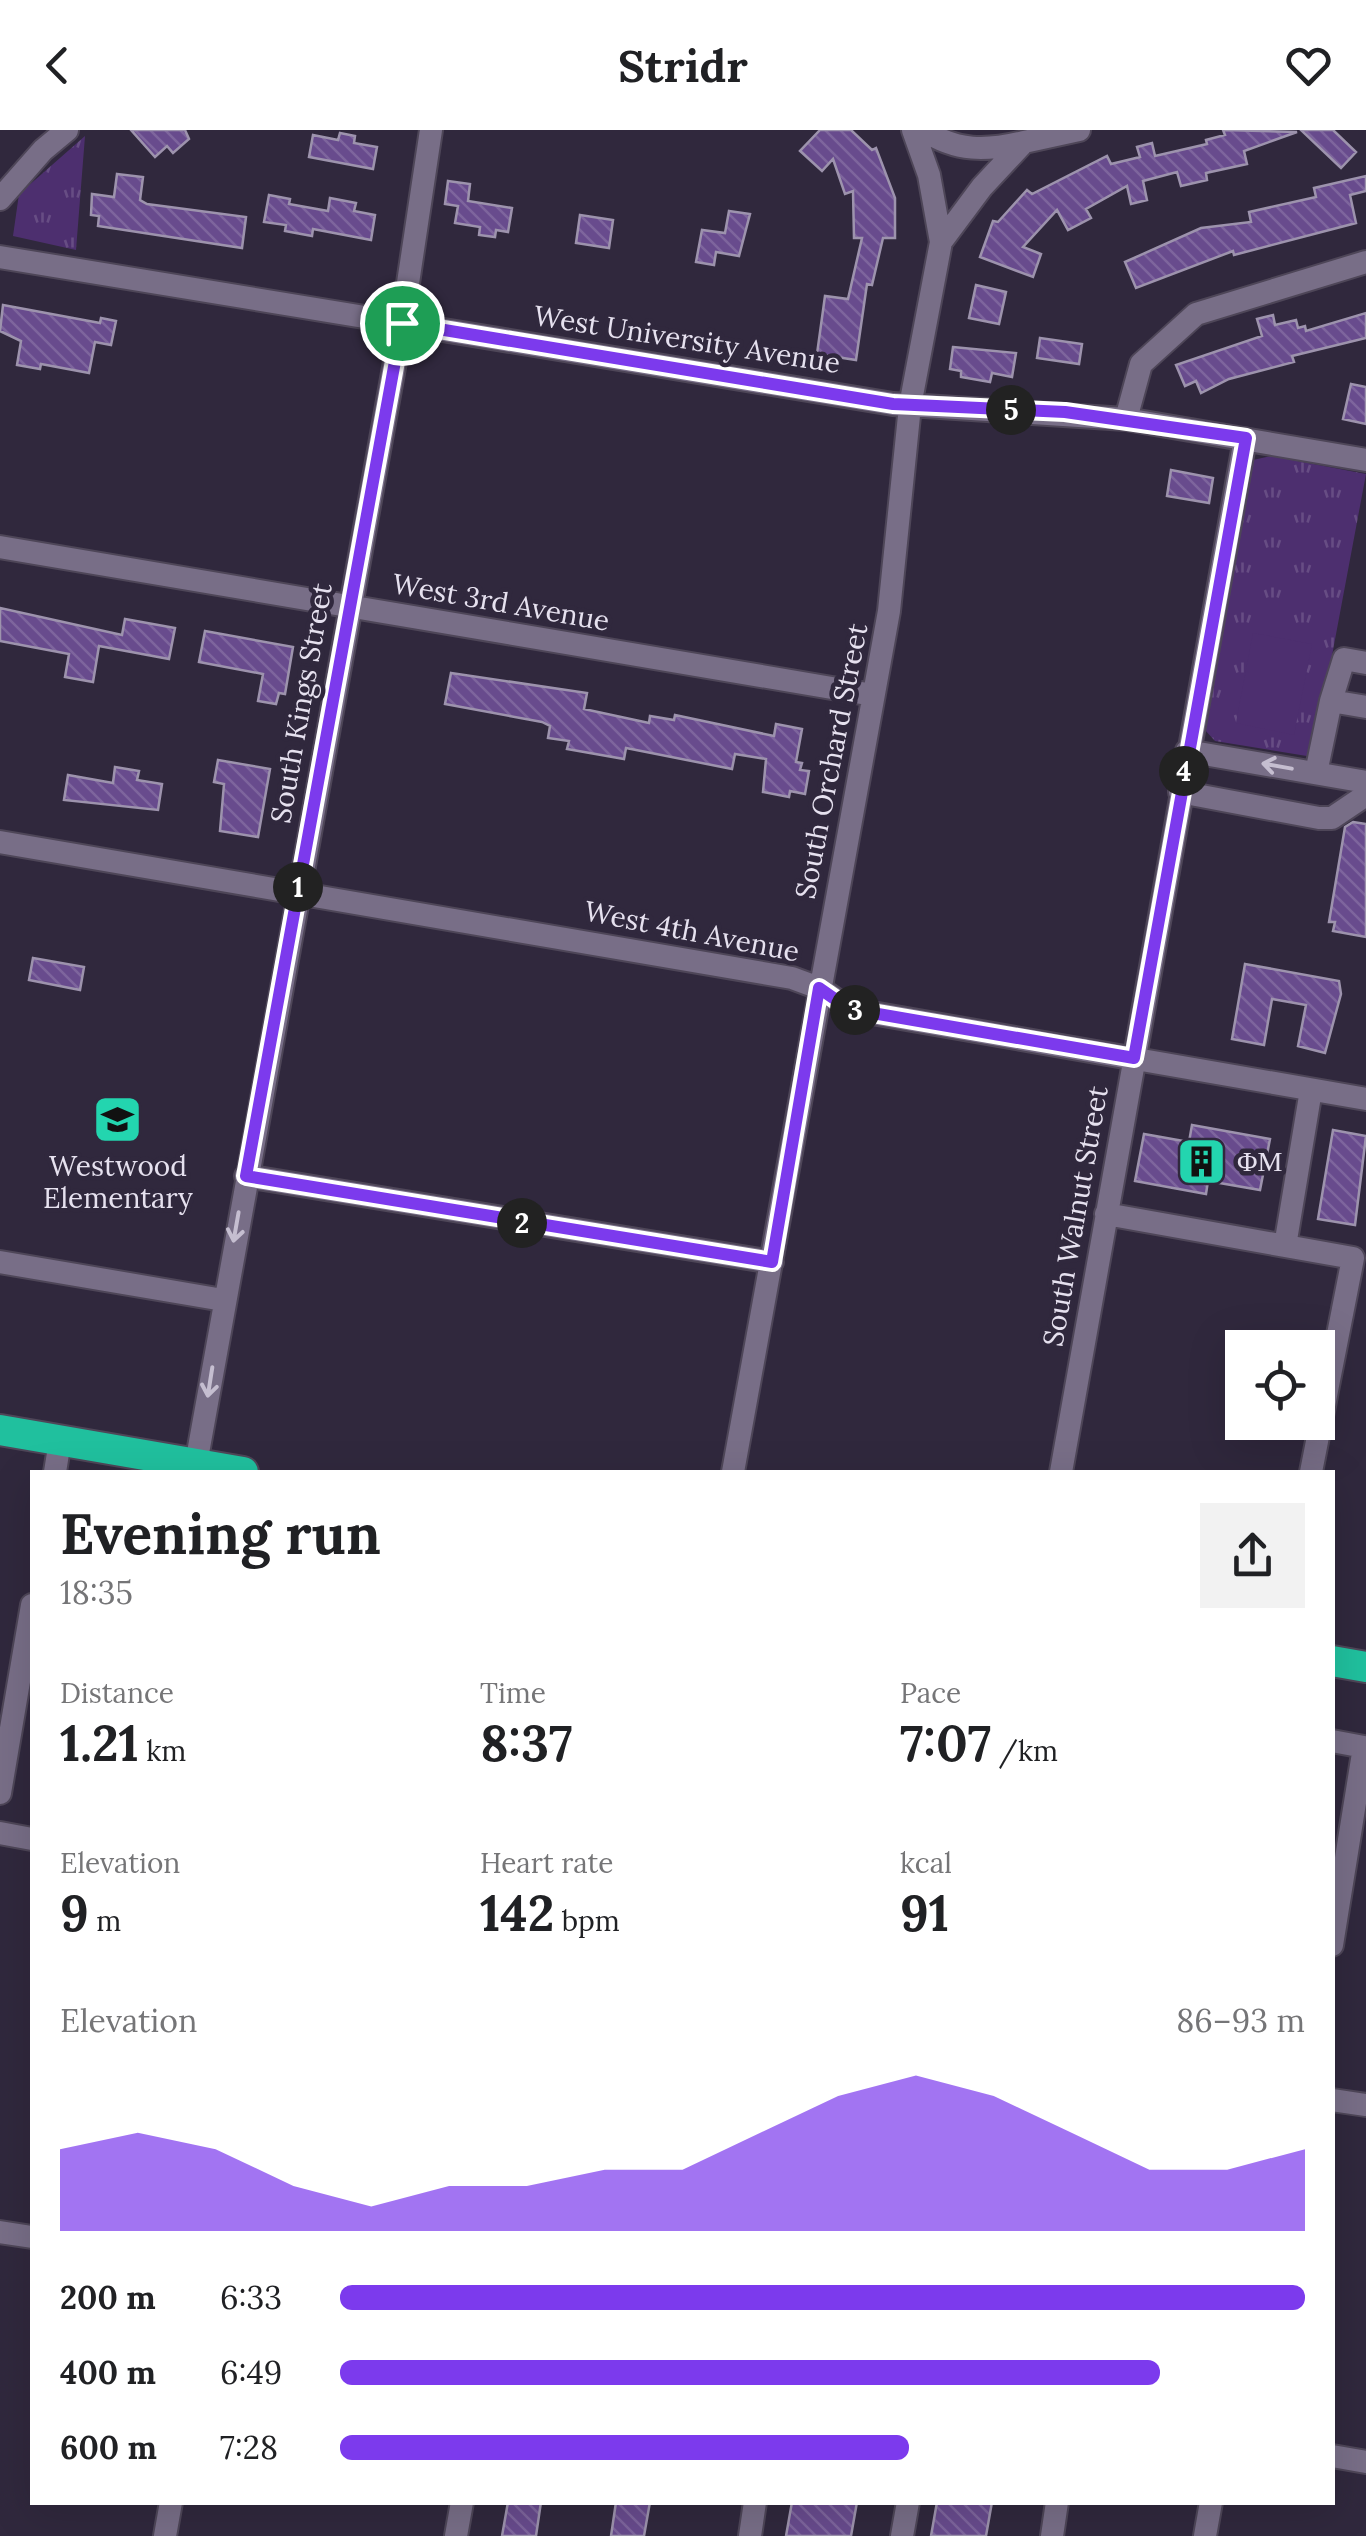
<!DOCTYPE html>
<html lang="en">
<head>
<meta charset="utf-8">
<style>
	body { margin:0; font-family:Lora,serif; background:#f2f2f2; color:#202124; height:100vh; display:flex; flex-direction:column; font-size:38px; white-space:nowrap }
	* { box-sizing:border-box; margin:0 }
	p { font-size:32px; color:#757577 }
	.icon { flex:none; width:55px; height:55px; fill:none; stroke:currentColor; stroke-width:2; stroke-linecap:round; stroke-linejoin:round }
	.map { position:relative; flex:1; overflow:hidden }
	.panel { position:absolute; left:30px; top:1340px; width:1305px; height:1035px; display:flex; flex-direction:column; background:#fff; border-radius:0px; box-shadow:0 10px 40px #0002 }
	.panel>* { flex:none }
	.fabs { position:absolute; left:1225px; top:1200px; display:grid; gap:20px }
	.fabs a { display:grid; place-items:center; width:110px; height:110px; border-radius:0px; background:#fff; box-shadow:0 10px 40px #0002; font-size:50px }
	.pin { position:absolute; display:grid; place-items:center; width:85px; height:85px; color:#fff; margin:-42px; border:5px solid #fff; border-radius:50%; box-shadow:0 2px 10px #0007 }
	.km { position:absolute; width:50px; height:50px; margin:-25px; border-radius:50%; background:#222; color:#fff; font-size:28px; line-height:50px; text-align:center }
	.round { display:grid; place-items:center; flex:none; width:105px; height:105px; border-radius:0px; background:#f2f2f2 }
	.summary { display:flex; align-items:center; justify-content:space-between; height:170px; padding:0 30px }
	h1 { font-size:55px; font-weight:700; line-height:75px }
	.figures { display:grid; grid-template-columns:repeat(3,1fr); gap:15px; height:170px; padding:10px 30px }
	.figures div { display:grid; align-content:center }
	.figures b { font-size:50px; font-weight:700 }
	.figures small { font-size:28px; font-weight:400 }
	.figures p { font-size:28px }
	.chart { height:280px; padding:20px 30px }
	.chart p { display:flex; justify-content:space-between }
	.chart svg { width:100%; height:180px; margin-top:10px; fill:#7c3aed; opacity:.7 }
	ul { padding:0 30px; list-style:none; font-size:32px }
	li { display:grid; grid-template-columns:160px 120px 1fr; align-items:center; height:75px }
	li i { height:25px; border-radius:12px; background:#7c3aed }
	header { display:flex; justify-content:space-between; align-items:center; height:130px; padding:0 30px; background:#fff; font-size:45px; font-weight:700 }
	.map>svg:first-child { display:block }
	.grass { fill:url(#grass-tufts) }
	.garden { fill:#4d2f6f }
	.building { fill:url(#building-back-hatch); stroke:#9d93ad; stroke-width:2.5 }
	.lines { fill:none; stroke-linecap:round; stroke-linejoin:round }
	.minor-casing { stroke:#4e4658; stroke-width:26 }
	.highway-casing { stroke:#4e4658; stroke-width:34 }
	.minor { stroke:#786e87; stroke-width:22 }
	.highway { stroke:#20c09e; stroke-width:30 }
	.oneway { stroke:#c5bed0 }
	.route-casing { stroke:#fff; stroke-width:20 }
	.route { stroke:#7c3aed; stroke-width:12 }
	.labels { text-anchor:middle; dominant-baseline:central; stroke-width:9; stroke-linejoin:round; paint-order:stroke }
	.street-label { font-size:28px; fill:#e6e1ef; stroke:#30283d }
	.poi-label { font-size:28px; fill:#e6e1ef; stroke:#30283d; text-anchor:start }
</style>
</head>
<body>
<header><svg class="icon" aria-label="back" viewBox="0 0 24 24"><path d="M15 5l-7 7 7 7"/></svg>Stridr<svg class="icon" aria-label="heart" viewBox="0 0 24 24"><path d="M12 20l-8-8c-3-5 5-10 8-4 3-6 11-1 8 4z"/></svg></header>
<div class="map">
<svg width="1366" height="2406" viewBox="0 0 1366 2406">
	<defs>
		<pattern id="grass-tufts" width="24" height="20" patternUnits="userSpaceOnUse" patternTransform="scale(2.5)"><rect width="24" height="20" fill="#4d2f6f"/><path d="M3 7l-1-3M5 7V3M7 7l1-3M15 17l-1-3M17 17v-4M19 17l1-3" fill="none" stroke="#674d84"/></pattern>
		<pattern id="building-back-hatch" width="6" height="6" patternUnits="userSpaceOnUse" patternTransform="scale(2.5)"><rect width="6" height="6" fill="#684b8d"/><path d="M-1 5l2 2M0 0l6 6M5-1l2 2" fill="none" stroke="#7e659d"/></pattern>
	</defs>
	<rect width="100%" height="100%" fill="#30283d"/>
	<path class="grass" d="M85 6 76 120 13 106 19 64Z
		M1271 326 1366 344 1313 627 1215 611 1205 600 1253 330Z"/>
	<path class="garden" d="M1253 503 1312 514 1294 605 1236 593Z"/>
	<path class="building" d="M131 0H185L189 9 173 23 167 16 155 27Z
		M820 0H851L872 20 876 18 895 68V108H883L872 155 867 154 856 230 817 224 825 166 848 169 862 108H854L853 61 845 64 833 29 822 41 800 21Z
		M1223 0 1297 2 1244 21 1247 34 1206 43 1207 50 1181 56 1177 42 1143 51 1147 70 1131 74 1127 56 1086 79 1091 88 1068 100 1057 80 1023 117 1041 124 1033 147 980 127 993 91 998 92 1027 60 1032 64 1107 26 1111 34 1140 27 1137 17 1152 13 1155 26 1207 14 1206 10 1225 5Z
		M1301 0H1333L1356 22 1341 38Z
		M340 3 355 6 354 13 377 17 373 39 309 27 313 5 338 10Z
		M117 44 143 47 140 70 147 74 246 87 242 118 98 96 99 86 91 85 92 64 114 67Z
		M1366 46V61L1350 65 1356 93 1234 125 1233 121 1136 158 1125 132 1201 98 1251 92 1249 82 1316 67 1314 58Z
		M448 51 470 54 468 71 512 78 508 102 496 100 495 107 479 105 480 97 455 93 458 76 445 74Z
		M269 65 290 69 289 74 328 81 330 68 356 73 354 81 375 85 371 110 313 99 312 106 285 101 286 95 264 92Z
		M729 81 750 84 739 126 716 122 714 135 696 132 702 100 725 103Z
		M580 85 613 90 609 118 576 113Z
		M976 155 1006 162 999 194 969 188Z
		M3 175 100 193 101 188 116 191 111 215 95 212 89 243 41 234 40 239 17 235 21 211 0 201Z
		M1366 183V208L1292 226 1294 232 1229 249 1201 263 1196 251 1185 256 1176 235 1262 206 1257 189 1273 185 1275 195 1296 190 1298 198 1305 196 1306 201Z
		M1040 208 1082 214 1079 234 1037 228Z
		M953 217 1016 223 1012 247 992 243 990 252 961 247V241L950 239Z
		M1351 254 1366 257V294L1343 289Z
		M1171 340 1213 348 1209 373 1167 366Z
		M0 478 122 505 125 489 175 498 169 529 99 516 93 552 65 547 69 524 0 511Z
		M205 501 293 517 285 564 279 563 276 574 258 571 263 544 199 532Z
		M451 543 587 563 584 579 649 593 650 586 674 590 675 585 774 606 776 594 802 599 796 632 802 633 800 640 809 641 805 664 790 661 789 667 763 662 766 629 735 624 732 639 626 618 624 629 567 619 569 611 548 608 550 596 542 592 445 574Z
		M218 630 270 639 258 707 220 701 224 654 214 652Z
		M115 637 139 641 137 650 162 654 158 680 64 670 68 645 113 653Z
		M1353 692 1366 694V807L1333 801 1335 792H1329L1345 697Z
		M33 828 84 837 80 860 29 850Z
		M1245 834 1339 851 1341 864 1325 923 1298 916 1306 875 1272 869 1264 915 1232 909Z
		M1192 995 1270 1009 1260 1060 1208 1051 1206 1064 1135 1051 1144 1004 1189 1012Z
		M1333 1000 1366 1006 1355 1095 1318 1089Z
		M508 2372H541L536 2406H502Z
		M616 2372H650L644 2406H611Z
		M792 2372H857L851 2406H786Z
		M937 2372H992L986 2406H931Z"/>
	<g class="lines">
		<defs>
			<path id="minor" d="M913 0 929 45 941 112
				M924 0C956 22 987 21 1024 12
				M0 69 43 20 67 0
				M0 127 893 274 1126 289 1366 330
				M1126 289 1141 234 1196 184 1366 132
				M0 417 873 565
				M1331 571 1344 529 1366 533
				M1187 621 1366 652
				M1316 643 1331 571 1366 577
				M1180 662 1319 688H1332L1366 665
				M0 712 792 848 819 858 849 879 1366 969
				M246 1046 772 1132
				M1106 1084 1353 1128 1311 1342
				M1285 1116 1311 960
				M0 1132 223 1170
				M196 1334 402 193 431 0
				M55 1342 60 1311
				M733 1342 889 481 910 276 941 112 982 57 1024 12 1079 0
				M1061 1342 1245 309
				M1332 1611 1364 1617 1332 1815
				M0 1663 32 1475
				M0 1703 32 1709
				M1332 1970 1366 1975
				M0 2102 32 2107
				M1332 2326 1366 2332
				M165 2406 171 2372
				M456 2406 462 2372
				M750 2406 755 2372
				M902 2406 908 2372
				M1052 2406 1057 2372
				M1205 2406 1211 2372"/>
			<path id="highway" d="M0 1300 243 1342
				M1332 1531 1366 1537"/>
		</defs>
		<use href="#minor" class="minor-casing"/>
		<use href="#highway" class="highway-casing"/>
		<use href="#minor" class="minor"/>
		<use href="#highway" class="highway"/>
	</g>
	<defs><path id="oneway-shaft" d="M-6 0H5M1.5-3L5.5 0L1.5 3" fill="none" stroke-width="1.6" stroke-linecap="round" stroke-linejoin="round" transform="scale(2.5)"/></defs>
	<g class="oneway">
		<use href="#oneway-shaft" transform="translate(1277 636) rotate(-170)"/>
		<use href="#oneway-shaft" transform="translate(236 1097) rotate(100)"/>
		<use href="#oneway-shaft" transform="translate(210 1252) rotate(99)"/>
	</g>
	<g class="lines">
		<defs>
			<path id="route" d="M402 193 893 274 1065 282 1246 308 1134 928 849 879 819 858 772 1132 246 1046Z"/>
		</defs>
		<use href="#route" class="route-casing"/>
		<use href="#route" class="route"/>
	</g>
	<defs>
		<symbol id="school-square" viewBox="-11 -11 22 22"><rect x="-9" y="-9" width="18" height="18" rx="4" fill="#23d5af" stroke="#30283d"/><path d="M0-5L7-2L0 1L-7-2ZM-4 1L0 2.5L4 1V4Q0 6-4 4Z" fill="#111"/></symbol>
		<symbol id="building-square" viewBox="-11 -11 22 22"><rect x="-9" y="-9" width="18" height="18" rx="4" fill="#23d5af" stroke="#30283d"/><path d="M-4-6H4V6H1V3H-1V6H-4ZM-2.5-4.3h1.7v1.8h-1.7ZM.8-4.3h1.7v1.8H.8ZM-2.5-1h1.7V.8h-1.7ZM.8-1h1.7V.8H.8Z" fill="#111"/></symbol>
	</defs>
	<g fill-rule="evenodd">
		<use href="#school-square" x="90" y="962" width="55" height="55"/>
		<use href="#building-square" x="1174" y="1004" width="55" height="55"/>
	</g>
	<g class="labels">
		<g class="street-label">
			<text transform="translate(687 209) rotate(9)">West University Avenue</text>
			<text transform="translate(501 472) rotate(10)">West 3rd Avenue</text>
			<text transform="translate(301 573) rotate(-80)">South Kings Street</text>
			<text transform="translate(831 631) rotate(-79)">South Orchard Street</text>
			<text transform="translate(692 801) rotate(11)">West 4th Avenue</text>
			<text transform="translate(1075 1086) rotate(-80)">South Walnut Street</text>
		</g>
		<g class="poi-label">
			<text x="1237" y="1031">ΦΜ</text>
			<text x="118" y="1036" text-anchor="middle">Westwood<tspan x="118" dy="32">Elementary</tspan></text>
		</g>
	</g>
</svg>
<div class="fabs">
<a><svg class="icon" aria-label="locate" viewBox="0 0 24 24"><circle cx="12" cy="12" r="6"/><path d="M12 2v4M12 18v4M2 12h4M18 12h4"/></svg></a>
</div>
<div class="pin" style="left:402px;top:193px;background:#1e9e55"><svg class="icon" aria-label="arrive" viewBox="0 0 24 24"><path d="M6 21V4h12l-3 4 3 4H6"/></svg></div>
<b class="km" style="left:298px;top:757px">1</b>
<b class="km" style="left:522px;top:1093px">2</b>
<b class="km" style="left:855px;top:880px">3</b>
<b class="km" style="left:1184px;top:641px">4</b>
<b class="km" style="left:1011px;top:280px">5</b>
<section class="panel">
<div class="summary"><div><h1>Evening run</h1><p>18:35</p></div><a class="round"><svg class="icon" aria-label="share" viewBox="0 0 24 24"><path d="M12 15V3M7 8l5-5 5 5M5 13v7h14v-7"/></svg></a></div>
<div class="figures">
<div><p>Distance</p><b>1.21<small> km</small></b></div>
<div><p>Time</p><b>8:37</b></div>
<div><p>Pace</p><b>7:07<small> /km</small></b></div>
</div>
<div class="figures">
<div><p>Elevation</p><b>9<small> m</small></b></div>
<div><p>Heart rate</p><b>142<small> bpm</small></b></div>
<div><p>kcal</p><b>91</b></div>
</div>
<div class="chart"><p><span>Elevation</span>86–93 m</p>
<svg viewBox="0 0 160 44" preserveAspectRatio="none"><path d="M0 44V24L10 20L20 24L30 33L40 38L50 33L60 33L70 29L80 29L90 20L100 11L110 6L120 11L130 20L140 29L150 29L160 24V44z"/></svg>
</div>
<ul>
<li><b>200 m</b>6:33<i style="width:100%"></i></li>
<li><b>400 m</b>6:49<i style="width:85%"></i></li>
<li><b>600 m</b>7:28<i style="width:59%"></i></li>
</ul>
</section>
</div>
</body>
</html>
